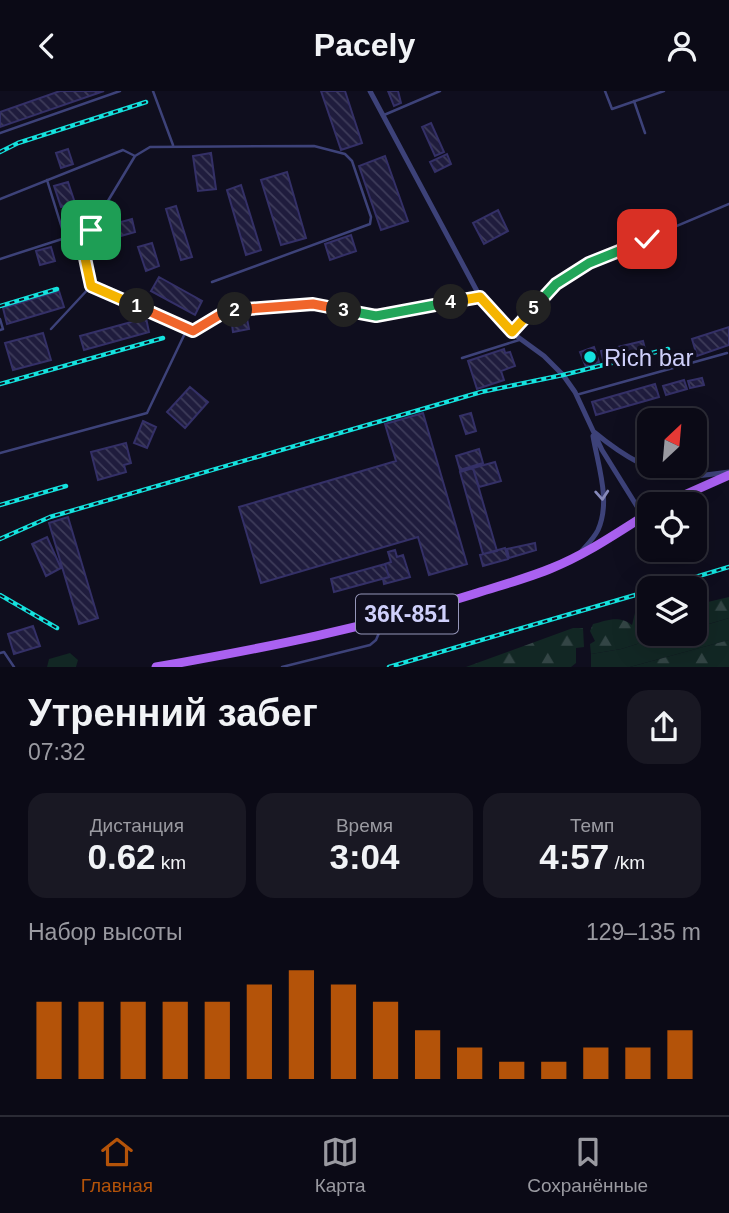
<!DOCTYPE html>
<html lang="ru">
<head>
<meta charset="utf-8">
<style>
	body { margin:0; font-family:Arial,sans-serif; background:#191823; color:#f1f3f6; height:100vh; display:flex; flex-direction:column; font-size:26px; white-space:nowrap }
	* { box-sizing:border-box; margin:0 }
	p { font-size:23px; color:#9a9aa1 }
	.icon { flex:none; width:38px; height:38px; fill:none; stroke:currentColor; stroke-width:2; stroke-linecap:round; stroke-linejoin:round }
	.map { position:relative; height:576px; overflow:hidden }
	.drawer { display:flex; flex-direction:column; background:#0b0a16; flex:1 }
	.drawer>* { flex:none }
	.needle { width:46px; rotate:26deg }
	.controls { position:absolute; left:637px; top:317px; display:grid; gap:14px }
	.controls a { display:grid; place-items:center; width:70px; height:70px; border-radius:14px; background:#0b0a16; box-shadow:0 7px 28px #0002,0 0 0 2px #2b2b35; font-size:35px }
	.pin { position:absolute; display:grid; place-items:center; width:60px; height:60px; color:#fff; margin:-30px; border-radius:14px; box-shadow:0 4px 10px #0006 }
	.km { position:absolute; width:35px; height:35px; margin:-18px; border-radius:50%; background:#222; color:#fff; font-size:19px; line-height:35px; text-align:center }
	.round { display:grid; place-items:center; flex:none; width:74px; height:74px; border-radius:21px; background:#191823 }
	.summary { display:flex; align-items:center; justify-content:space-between; height:119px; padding:0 28px }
	h1 { font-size:38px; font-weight:700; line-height:52px }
	.stats { display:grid; grid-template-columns:repeat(3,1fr); gap:10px; height:119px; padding:7px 28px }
	.stats div { display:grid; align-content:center; border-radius:18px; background:#191823; text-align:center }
	.stats b { font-size:35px; font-weight:700 }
	.stats small { font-size:19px; font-weight:400 }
	.stats p { font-size:19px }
	.chart { height:196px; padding:14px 28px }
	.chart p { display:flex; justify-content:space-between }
	.chart svg { width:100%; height:126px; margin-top:7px; stroke:#b45309; stroke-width:6 }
	header { display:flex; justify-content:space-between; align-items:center; height:91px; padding:0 28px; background:#0b0a16; font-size:32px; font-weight:700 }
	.dock { display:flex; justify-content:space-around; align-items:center; height:98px; border-top:2px solid #2b2b35; background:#0b0a16; font-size:19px; color:#9a9aa1 }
	.dock a { display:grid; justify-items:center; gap:4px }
	.dock .active { color:#b45309 }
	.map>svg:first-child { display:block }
	.green { fill:#122724 }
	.forest { fill:url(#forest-firs) }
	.building { fill:url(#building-back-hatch); stroke:#343067; stroke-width:2 }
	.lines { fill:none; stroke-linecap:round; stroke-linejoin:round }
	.service { stroke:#3d4279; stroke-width:2.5 }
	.minor { stroke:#3d4279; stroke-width:5 }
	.primary { stroke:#aa61f1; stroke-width:9 }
	.rail-casing { stroke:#14e2de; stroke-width:4.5 }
	.rail { stroke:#0f0e1e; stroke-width:2; stroke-dasharray:5; stroke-linecap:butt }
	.oneway { stroke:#8689ba }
	.split-1-casing { stroke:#fff; stroke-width:14 }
	.split-2-casing { stroke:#fff; stroke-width:14 }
	.split-3-casing { stroke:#fff; stroke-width:14 }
	.split-4-casing { stroke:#fff; stroke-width:14 }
	.split-5-casing { stroke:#fff; stroke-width:14 }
	.split-6-casing { stroke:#fff; stroke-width:14 }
	.split-7-casing { stroke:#fff; stroke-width:14 }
	.split-1 { stroke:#f5b400; stroke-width:9 }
	.split-2 { stroke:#f0652b; stroke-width:9 }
	.split-3 { stroke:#f0652b; stroke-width:9 }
	.split-4 { stroke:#22a559; stroke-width:9 }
	.split-5 { stroke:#f5b400; stroke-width:9 }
	.split-6 { stroke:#22a559; stroke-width:9 }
	.split-7 { stroke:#22a559; stroke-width:9 }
	.poi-dot { fill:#14e2de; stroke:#0f0e1e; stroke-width:2.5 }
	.labels { text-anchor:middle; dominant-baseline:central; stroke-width:7; stroke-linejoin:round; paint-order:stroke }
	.shield { fill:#0f0e1e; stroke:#9596b9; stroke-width:2 }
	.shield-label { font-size:23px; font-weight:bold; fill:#cfd0fb }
	.poi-label { font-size:24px; fill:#cfd0fb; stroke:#0f0e1e; text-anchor:start }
</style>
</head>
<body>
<header><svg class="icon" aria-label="back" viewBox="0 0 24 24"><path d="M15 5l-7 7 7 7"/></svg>Pacely<svg class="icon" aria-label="person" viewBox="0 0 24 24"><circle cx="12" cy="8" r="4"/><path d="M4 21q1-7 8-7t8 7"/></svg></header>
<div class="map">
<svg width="729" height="576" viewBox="0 0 729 576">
	<defs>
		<pattern id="forest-firs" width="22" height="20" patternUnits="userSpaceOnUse" patternTransform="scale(1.75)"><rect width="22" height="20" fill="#122724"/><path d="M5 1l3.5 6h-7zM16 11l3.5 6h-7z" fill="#334545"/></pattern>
		<pattern id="building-back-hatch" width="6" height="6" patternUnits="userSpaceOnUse" patternTransform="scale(1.75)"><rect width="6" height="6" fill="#1f1c3d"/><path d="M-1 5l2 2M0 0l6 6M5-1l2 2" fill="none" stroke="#3e3c5a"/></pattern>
	</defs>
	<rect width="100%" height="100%" fill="#0f0e1e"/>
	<path class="green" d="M729 527V549L630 576H591V563L621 558 653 548 670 551 677 545 676 543 695 542V534L699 536Z
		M70 562 78 569 76 576H47L49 568Z"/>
	<path class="forest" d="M729 506V527L698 536 695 534V514Z
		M649 519V542L676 543 677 544 670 551 653 548 621 558 591 563 590 553 595 550 590 540 593 533C608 529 619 524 632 534L635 522Z
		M573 537H583L584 556 576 557V572L571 576H466Z
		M729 549V576H630Z"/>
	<path class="building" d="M60 0H104L0 36V21Z
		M321 0H345L362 52 341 59Z
		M388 0H398L401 12 394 15Z
		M431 32 444 61 435 65 422 36Z
		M68 58 73 73 61 77 56 62Z
		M211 62 216 98 198 100 193 65Z
		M447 63 451 73 435 81 430 71Z
		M385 65 408 130 381 139 359 75Z
		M287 81 306 147 281 154 261 89Z
		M68 91 75 112 61 116 54 95Z
		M241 94 261 159 246 164 227 99Z
		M176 115 192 166 181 169 166 118Z
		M498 119 508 140 484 153 473 132Z
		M132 128 135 141 103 150 99 137Z
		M351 144 356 160 330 169 325 153Z
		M152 152 159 175 146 180 138 156Z
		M51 156 55 170 40 174 36 160Z
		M159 186 202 210 195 224 151 200Z
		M59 200 64 216 7 233 3 217Z
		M246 223 249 238 233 241 231 226Z
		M146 227 149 241 84 259 80 245Z
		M729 236V254L697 265 692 248Z
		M43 242 51 269 13 279 5 252Z
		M643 250 646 262 604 273 601 260Z
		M594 256 599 271 586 276 580 261Z
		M504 258 505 262 510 261 515 275 501 280 504 289 477 298 468 270Z
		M702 287 704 294 690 297 688 290Z
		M684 289 687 298 666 304 663 295Z
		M655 293 659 306 596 324 592 311Z
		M190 296 208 311 185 337 167 321Z
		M423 322 467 473 429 484 418 446 261 492 239 416 396 370 385 333Z
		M471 322 476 340 466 343 460 325Z
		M143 330 156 336 147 357 134 352Z
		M126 352 131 372 124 374 126 381 98 389 91 361Z
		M479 358 483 372 460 379 456 365Z
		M495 371 501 390 479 396 473 377Z
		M473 377 497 460 483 463 460 381Z
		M68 426 98 527 79 533 49 432Z
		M47 446 61 477 46 485 32 453Z
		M535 452 536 459 509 467 507 458Z
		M505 457 508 468 483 475 480 464Z
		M395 459 397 466 403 464 410 486 384 493 383 488 389 486 385 473 391 471 388 461Z
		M385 473 389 486 334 501 331 488Z
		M33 535 40 555 14 563 8 543Z"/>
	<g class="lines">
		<path class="service" d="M153 0 173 54
			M605 0 612 18 664 0
			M634 10 645 42
			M384 24 440 0
			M0 42 120 0
			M47 89 65 147 81 153
			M0 108 123 59 135 65
			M0 168 90 139
			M212 191 370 133 371 126 352 70 345 63 314 55 150 56 135 65 82 153 91 195 193 240 228 219 313 213 375 225 480 206
			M0 228 3 238 0 239
			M51 238 91 195
			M511 241 556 193 589 172 729 113
			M462 267 519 249
			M576 304 727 262
			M0 362 147 322 187 238
			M0 562 4 561 14 576
			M282 576 370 554 376 549 384 530"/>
		<path class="minor" d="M370 0 478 202 487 216 511 241 544 265 563 284 575 301 602 359 643 425
			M594 341C617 360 649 382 680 385 697 386 713 383 729 381
			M581 461C587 454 594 447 598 439 611 410 598 375 593 345"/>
		<path class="primary" d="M664 413 729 384
			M156 576C265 557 371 536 477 502 502 494 528 487 552 477 587 463 618 441 649 422"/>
		<defs>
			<path id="rail" d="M0 61 18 52 146 11
				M0 215 57 198
				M0 293 163 247
				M0 414 66 395
				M0 448 50 426 481 301 563 284 668 258
				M659 497 729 476
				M0 504 57 537
				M389 576 649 500"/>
		</defs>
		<use href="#rail" class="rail-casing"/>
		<use href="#rail" class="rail"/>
	</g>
	<defs><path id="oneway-chevron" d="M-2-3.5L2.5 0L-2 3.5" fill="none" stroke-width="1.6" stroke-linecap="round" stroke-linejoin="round" transform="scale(1.75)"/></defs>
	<use class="oneway" href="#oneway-chevron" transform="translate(602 404) rotate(86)"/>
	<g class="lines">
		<defs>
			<path id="split-1" d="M91 139 82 153 91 195 137 215"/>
			<path id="split-2" d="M137 215 193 240 228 219H235"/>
			<path id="split-3" d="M235 219 313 213 344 219"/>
			<path id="split-4" d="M344 219 376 225 451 211"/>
			<path id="split-5" d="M451 211 480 206 512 241 534 217"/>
			<path id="split-6" d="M534 217 556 193 589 172 624 158"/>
			<path id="split-7" d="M624 158 647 148"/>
		</defs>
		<use href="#split-1" class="split-1-casing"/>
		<use href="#split-2" class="split-2-casing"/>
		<use href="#split-3" class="split-3-casing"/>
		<use href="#split-4" class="split-4-casing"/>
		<use href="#split-5" class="split-5-casing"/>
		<use href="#split-6" class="split-6-casing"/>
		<use href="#split-7" class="split-7-casing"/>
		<use href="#split-1" class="split-1"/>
		<use href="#split-2" class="split-2"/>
		<use href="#split-3" class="split-3"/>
		<use href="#split-4" class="split-4"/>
		<use href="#split-5" class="split-5"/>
		<use href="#split-6" class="split-6"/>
		<use href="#split-7" class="split-7"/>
	</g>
	<circle class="poi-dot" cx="590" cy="266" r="7"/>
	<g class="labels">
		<rect class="shield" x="356" y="503.5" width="102" height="39" rx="5"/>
		<g class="shield-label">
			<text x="407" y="523">36К-851</text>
		</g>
		<g class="poi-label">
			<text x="604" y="266">Rich bar</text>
		</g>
	</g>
</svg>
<div class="controls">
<a><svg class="needle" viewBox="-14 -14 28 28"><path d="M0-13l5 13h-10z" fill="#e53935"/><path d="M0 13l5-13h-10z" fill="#9a9aa1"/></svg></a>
<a><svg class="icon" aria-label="locate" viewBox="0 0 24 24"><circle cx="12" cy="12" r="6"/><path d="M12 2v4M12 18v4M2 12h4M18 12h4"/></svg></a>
<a><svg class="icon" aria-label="layers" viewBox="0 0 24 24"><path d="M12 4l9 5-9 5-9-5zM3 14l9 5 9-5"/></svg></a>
</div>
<div class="pin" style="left:91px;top:139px;background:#1e9e55"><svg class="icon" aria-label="arrive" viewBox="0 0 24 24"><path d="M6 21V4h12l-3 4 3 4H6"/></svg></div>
<div class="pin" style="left:647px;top:148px;background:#d93025"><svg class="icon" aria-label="check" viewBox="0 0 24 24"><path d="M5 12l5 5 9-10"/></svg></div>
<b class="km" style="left:137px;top:215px">1</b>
<b class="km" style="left:235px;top:219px">2</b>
<b class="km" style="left:344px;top:219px">3</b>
<b class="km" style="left:451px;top:211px">4</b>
<b class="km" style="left:534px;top:217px">5</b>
</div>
<section class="drawer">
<div class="summary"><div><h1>Утренний забег</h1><p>07:32</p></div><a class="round"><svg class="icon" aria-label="share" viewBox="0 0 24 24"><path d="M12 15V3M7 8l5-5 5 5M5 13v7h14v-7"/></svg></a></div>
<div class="stats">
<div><p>Дистанция</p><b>0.62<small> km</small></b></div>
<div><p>Время</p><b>3:04</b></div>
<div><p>Темп</p><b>4:57<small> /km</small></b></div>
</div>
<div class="chart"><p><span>Набор высоты</span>129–135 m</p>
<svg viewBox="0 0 160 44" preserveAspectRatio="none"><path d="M5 44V17M15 44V17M25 44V17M35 44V17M45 44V17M55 44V11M65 44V6M75 44V11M85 44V17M95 44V27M105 44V33M115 44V38M125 44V38M135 44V33M145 44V33M155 44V27"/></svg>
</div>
</section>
<nav class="dock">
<a class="active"><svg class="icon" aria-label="home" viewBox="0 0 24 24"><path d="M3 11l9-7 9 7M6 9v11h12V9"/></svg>Главная</a>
<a><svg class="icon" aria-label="map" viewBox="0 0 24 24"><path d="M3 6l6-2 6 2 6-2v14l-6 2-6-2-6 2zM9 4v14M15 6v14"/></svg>Карта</a>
<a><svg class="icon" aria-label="saved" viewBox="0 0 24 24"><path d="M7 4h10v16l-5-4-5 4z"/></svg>Сохранённые</a>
</nav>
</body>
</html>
